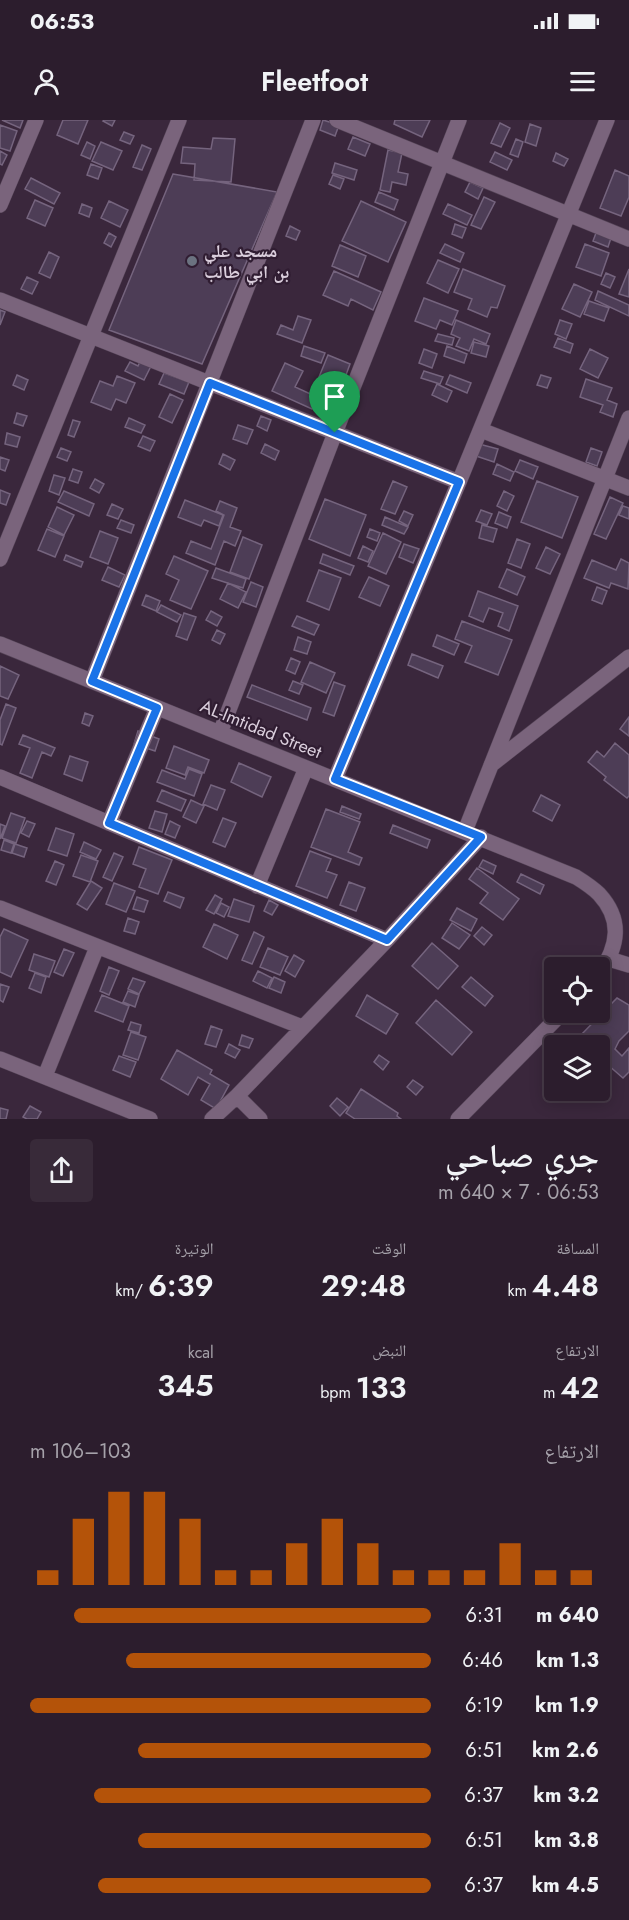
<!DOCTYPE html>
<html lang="ar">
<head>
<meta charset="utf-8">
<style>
	body { margin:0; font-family:Jost,"Noto Naskh Arabic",sans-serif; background:#382a39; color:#f1f3f6; direction:rtl; height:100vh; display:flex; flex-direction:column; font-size:22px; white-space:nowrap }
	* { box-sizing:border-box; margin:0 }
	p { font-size:20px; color:#a6a2aa }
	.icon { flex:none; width:33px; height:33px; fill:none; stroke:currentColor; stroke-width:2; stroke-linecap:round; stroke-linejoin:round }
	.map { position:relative; height:999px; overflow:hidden; direction:ltr }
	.drawer { display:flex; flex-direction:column; background:#2c1d2d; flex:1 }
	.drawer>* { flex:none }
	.controls { position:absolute; left:544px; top:837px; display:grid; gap:12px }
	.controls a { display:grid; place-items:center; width:66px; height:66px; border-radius:6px; background:#2c1d2d; box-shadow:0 3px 15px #0003,0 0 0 2px #483b49; font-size:30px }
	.pin { position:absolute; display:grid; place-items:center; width:51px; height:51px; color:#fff; margin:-62px -26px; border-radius:50% 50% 50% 0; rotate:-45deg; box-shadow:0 0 6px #0007 }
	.pin .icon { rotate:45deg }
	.round { display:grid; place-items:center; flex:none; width:63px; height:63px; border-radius:6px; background:#382a39 }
	.headline { display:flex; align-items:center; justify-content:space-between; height:102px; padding:0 30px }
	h1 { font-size:33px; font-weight:600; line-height:45px }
	.figures { display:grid; grid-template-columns:repeat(3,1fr); gap:9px; height:102px; padding:6px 30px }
	.figures div { display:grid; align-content:center }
	.figures b { font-size:30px; font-weight:600 }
	.figures small { font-size:16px; font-weight:400 }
	.figures p { font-size:16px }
	.chart { height:168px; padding:12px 30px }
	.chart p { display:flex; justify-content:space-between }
	.chart svg { width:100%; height:108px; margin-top:6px; stroke:#b45309; stroke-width:6 }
	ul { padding:0 30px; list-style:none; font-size:20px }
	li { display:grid; grid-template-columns:96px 72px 1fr; align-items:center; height:45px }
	li i { height:15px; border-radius:8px; background:#b45309 }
	.status { display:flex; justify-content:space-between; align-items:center; height:42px; padding:0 30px; background:#2c1d2d; direction:ltr }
	.status svg { height:16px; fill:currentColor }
	header { display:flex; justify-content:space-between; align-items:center; height:78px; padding:0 30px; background:#2c1d2d; font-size:27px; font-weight:600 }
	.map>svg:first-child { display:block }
	.building { fill:#4d3d56; stroke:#75647e; stroke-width:1.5 }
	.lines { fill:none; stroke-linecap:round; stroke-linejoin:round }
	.minor-casing { stroke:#554457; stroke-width:16 }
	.minor { stroke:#7a647c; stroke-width:15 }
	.route-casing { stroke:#fff; stroke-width:12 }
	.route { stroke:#1a73e8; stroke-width:8 }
	.worship-dot { fill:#6b7280; stroke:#301d32; stroke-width:2 }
	.labels { text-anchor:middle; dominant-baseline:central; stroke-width:4.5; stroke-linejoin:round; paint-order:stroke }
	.poi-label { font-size:18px; font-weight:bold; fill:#dacedc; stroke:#301d32; text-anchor:start }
	.street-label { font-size:18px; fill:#dacedc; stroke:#301d32 }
</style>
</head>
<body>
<div class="status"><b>06:53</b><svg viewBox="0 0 49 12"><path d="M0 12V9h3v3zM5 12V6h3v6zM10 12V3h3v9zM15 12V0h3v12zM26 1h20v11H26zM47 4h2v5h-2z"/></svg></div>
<header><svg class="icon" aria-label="menu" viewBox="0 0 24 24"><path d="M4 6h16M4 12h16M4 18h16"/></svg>Fleetfoot<svg class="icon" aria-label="person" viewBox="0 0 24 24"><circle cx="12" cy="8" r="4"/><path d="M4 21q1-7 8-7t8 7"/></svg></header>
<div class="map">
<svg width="629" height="999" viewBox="0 0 629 999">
	<rect width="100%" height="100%" fill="#3a273c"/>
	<path class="building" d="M2 0H23L20 8Z
		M63 0H88L78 24 57 15Z
		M104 0H115L112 6 103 1Z
		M323 0 339 5 335 16 320 10Z
		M395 0H430L422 17 394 4Z
		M500 3 510 8 501 27 491 23Z
		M530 4 541 8 536 26 525 22Z
		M0 5 17 11 10 31 0 28Z
		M124 12 134 16 130 24 120 20Z
		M353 17 370 24 365 36 348 29Z
		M213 18 235 19 231 62 194 60 195 44 181 43 183 27 211 29Z
		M516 19 523 22 518 37 510 34Z
		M87 22 95 26 90 39 81 35Z
		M101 22 122 31 113 50 92 41Z
		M142 25 151 29 142 50 133 47Z
		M388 30 402 33 398 52 408 54 406 65 392 62 390 72 380 70Z
		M0 31 7 35 2 45 0 44Z
		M495 32 512 40 507 50 490 42Z
		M556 33 568 39 564 46 553 41Z
		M335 43 357 50 354 60 332 53Z
		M91 44 102 48 98 59 87 55Z
		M615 50 629 56V77L621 96 600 88Z
		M173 54 277 72 202 244 109 210Z
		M333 55 344 59 340 69 329 64Z
		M31 58 60 73 54 84 25 69Z
		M470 62 483 68 478 79 465 72Z
		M379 72 398 80 394 90 375 82Z
		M484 77 495 82 481 109 471 105Z
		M35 80 53 88 45 106 27 98Z
		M109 81 128 90 120 107 101 98Z
		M361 81 406 102 388 142 342 121Z
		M82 84 92 88 89 97 79 93Z
		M448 84 472 95 467 105 443 94Z
		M455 104 466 108 462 118 452 114Z
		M290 106 300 111 296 120 286 116Z
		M109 113 116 117 111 127 104 123Z
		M596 113 611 118 608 127 593 121Z
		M445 124 464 133 460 142 440 133Z
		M585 124 609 133 601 156 576 147Z
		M340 125 366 136 358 157 332 146Z
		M49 132 59 137 50 158 39 153Z
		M438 140 459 149 448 173 427 163Z
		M463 149 505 166 497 188 491 187 487 197 468 189 472 179 454 172Z
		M629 149V177L619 174Z
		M334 151 381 172 373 190 351 179 348 186 323 175Z
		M606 153 615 157 610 168 601 164Z
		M27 157 38 162 32 174 21 169Z
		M574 164 592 172 580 197 562 189Z
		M598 171 629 185V196L595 180Z
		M424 178 458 191 452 205 440 200 436 209 415 201Z
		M589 181 609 188 604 201 584 194Z
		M0 190 5 192 0 205Z
		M298 196 311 200 302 223 277 214 281 205 293 210Z
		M456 200 490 214 486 224 474 219 469 231 456 226 460 218 451 214Z
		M560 200 572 204 566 219 555 214Z
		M438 214 454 218 452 225 435 221Z
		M558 218 573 224 570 233 554 227Z
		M474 222 489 226 486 237 471 233Z
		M304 226 325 233 321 243 301 236Z
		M447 226 467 234 464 243 444 236Z
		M424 229 437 234 432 248 419 243Z
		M590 229 608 238 598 258 580 249Z
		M328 235 350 244 342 266 319 257Z
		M142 237 153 242 144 260 125 251 130 242 138 246Z
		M285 243 303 251 295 267 317 277 312 289 272 271Z
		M424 251 443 257 440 264 421 258Z
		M164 253 189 262 184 274 159 264Z
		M17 255 28 260 24 270 13 265Z
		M450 255 471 263 467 273 446 264Z
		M541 255 551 258 547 268 537 265Z
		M117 256 135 263 126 283 116 279 111 290 91 282 100 261 113 266Z
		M586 259 612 268 607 280 617 284 613 297 600 292 603 285 580 277Z
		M437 264 452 271 447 282 432 275Z
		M170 274 183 280 172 303 159 297Z
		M17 293 27 296 23 306 14 303Z
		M261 296 271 300 267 311 257 306Z
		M129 298 145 305 141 313 125 307Z
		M73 300 80 302 74 317 68 315Z
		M238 305 253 310 247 324 233 319Z
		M7 313 20 317 17 327 5 324Z
		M143 316 155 321 150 331 138 326Z
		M265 324 279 331 275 340 261 333Z
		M479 324 498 329 494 342 476 336Z
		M61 328 71 332 67 341 57 337Z
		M591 328 602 332 597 346 586 342Z
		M223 334 235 340 230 350 219 344Z
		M0 337 9 340 5 351 0 349Z
		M520 340 538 347 533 359 515 351Z
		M497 344 514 352 510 361 493 354Z
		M73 349 82 352 78 363 69 360Z
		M54 355 65 358 59 375 49 371Z
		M95 359 104 364 99 373 90 368Z
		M393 361 407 367 395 394 381 389Z
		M537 361 578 377 562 418 521 402Z
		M0 370 10 374 6 385 0 383Z
		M64 371 94 384 89 396 58 382Z
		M504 371 514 376 507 391 497 386Z
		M610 377 623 383 606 419 594 414Z
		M325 379 366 395 350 436 309 419Z
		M185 380 223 395 219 406 204 400 201 406 178 397Z
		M220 381 237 388 230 407 241 411 235 426 224 421 215 445 186 433 191 421 211 429 224 395 216 391Z
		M112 384 123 389 118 399 107 395Z
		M623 386 629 388V399L619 395Z
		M57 387 74 395 64 415 48 407Z
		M481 390 492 394 487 405 476 401Z
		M404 391 413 395 408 406 399 401Z
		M499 392 511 397 507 408 495 403Z
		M385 397 408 407 404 414 382 405Z
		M121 400 134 405 131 413 117 408Z
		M482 405 497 409 493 422 479 418Z
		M47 409 64 416 55 437 38 430Z
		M370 409 380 413 377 421 367 417Z
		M100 411 118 418 108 444 90 437Z
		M383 413 401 422 386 454 368 446Z
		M243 417 262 425 249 459 230 452Z
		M517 419 530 424 521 448 508 443Z
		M404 424 419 429 413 443 399 437Z
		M363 426 373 431 368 442 358 438Z
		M546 427 560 434 550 454 536 448Z
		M323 434 354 446 350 455 320 443Z
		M66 435 83 442 81 447 64 440Z
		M174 436 208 451 191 489 170 480 179 460 166 454Z
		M621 439 629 443 628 469 611 463 609 468 584 458 592 440 616 450Z
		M108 447 125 455 119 467 102 460Z
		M216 448 246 459 243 468 212 458Z
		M507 449 525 457 517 475 499 467Z
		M319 450 341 458 329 490 307 481Z
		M369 457 389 466 380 486 359 477Z
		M251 462 263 467 256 487 243 482Z
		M228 463 246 472 238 488 220 479Z
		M597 467 607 471 602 484 592 480Z
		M478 471 518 486 509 511 498 506 503 493 489 488 483 502 469 496Z
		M146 475 160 481 156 491 142 485Z
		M161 485 181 495 177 502 157 492Z
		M211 491 222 497 217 506 206 500Z
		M184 493 196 497 187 520 176 516Z
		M297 496 319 505 314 515 292 506Z
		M462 501 512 520 498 555 465 542 472 526 455 519Z
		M217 510 225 514 220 524 212 520Z
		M437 515 459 524 454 535 433 526Z
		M298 517 311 522 307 534 294 530Z
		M412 534 443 546 438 558 408 545Z
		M291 538 300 542 295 554 286 550Z
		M310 542 335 553 326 573 301 562Z
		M0 546 19 555 8 579 0 576Z
		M293 561 303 565 299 574 289 570Z
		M334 562 345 566 334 596 323 592Z
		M252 565 311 588 307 600 247 577Z
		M6 584 16 588 2 625 0 624V600Z
		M85 593 93 596 89 606 82 603Z
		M629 597V616L620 609Z
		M138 611 159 619 155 631 134 624Z
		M23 615 55 628 51 636 42 632 32 658 20 653 30 628 19 624Z
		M615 623 629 635V676L627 678 604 660 606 657 588 642 597 631 604 637Z
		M174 626 209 640 204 653 188 647 185 655 166 648Z
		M70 636 88 642 82 661 64 654Z
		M239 643 271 657 262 677 231 662Z
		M189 649 202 654 194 676 157 662 162 650 185 659Z
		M211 665 225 670 217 690 203 684Z
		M162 670 186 680 181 691 157 681Z
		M541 675 560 685 552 701 533 691Z
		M191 680 204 686 196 703 183 697Z
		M342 686 361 694 359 699 340 692Z
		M326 689 360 702 348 732 362 738 359 745 311 727Z
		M155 691 167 694 162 712 149 708Z
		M11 693 25 698 16 723 2 718Z
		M223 698 236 703 225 727 213 722Z
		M27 701 35 704 29 717 21 713Z
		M170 701 180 706 175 718 165 714Z
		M0 704 5 706 0 719Z
		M393 705 430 720 427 728 390 713Z
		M56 708 74 714 67 736 48 730Z
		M4 720 14 724 11 733 1 730Z
		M84 722 101 730 96 739 80 732Z
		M15 724 27 728 24 737 12 733Z
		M139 727 172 740 158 774 139 767 146 749 133 744Z
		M310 731 331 739 326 751 337 755 327 778 296 766Z
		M114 733 123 737 112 761 103 757Z
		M81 735 98 741 90 762 73 756Z
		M483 740 496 746 493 754 479 747Z
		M55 741 64 745 56 765 46 761Z
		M477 748 519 779 503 800 480 783 488 773 469 759Z
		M521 754 544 765 540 774 517 762Z
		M91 761 102 768 87 790 77 784Z
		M349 762 365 768 356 791 340 785Z
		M114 763 135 771 126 792 106 784Z
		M168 772 184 778 180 788 164 781Z
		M215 775 222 779 214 794 206 790Z
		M137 777 148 781 144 792 133 789Z
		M234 779 254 786 249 802 228 796Z
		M269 780 278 785 272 795 264 791Z
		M221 783 229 787 224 797 216 793Z
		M457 788 477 799 471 811 450 800Z
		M128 798 139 802 135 814 124 811Z
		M452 803 470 815 459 829 442 818Z
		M214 804 238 815 227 839 203 827Z
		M482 807 492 815 484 825 474 816Z
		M4 809 28 820 11 857 0 852V817Z
		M254 812 264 817 252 844 242 840Z
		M432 823 458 846 438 869 412 846Z
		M268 828 288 837 280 855 260 847Z
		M64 829 74 833 63 856 54 852Z
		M34 834 55 841 49 857 29 850Z
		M294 835 304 841 295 857 285 851Z
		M109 847 119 851 109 875 100 871Z
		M258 851 272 858 267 868 253 861Z
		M35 853 46 857 41 873 29 868Z
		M274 857 285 862 281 873 269 868Z
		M471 857 493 876 485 886 462 867Z
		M133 858 145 862 139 874 128 869Z
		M0 864 9 867 3 882 0 880Z
		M128 871 139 875 135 887 123 882Z
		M102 875 129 886 123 902 95 891Z
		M367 875 398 894 386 914 356 896Z
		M617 878 629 885V911L619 921 615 929 622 936 629 928V952L623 958 600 938V926H587L579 917Z
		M436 880 472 912 452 935 416 903Z
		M131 902 141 905 139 913 128 910Z
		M211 906 222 910 216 927 205 924Z
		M131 912 146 917 138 940 123 935Z
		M242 915 253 919 249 928 239 925Z
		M229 924 240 930 235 938 225 933Z
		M177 930 212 950 210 954 229 965 216 989 201 980 210 964 198 957 188 975 161 959Z
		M379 935 389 942 383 950 374 942Z
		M119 936 136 942 130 957 113 950Z
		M413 960 423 967 416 975 407 967Z
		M361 969 398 993 397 996 401 999H355L346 993Z
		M337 978 348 987 340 996 330 986Z
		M30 986 41 992 37 999H27L23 997Z
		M0 988 8 990 6 999H0Z"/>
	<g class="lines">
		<defs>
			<path id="minor" d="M337 0 629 119
				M0 85 36 0
				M0 180 459 362
				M481 310 629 368
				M0 439 179 0
				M0 524 576 757C584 762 593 768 599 774 623 800 618 826 600 853
				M92 561 313 0
				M220 613 335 313 459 0
				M491 645 629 537
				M0 657 387 820
				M335 659 459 362 607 0
				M109 703 157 588
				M465 711 629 298
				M257 766 306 648
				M0 788 302 907
				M609 839 629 845
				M0 939 150 999
				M45 956 97 827
				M237 976 260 999
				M212 999 237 976 387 820 481 717
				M458 999 563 892"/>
		</defs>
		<use href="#minor" class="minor-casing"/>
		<use href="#minor" class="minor"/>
	</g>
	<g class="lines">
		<defs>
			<path id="route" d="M210 263 459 362 335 659 481 717 387 820 109 703 157 588 92 561Z"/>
		</defs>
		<use href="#route" class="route-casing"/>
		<use href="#route" class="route"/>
	</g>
	<circle class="worship-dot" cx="192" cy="141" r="6"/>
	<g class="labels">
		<g class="poi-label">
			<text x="204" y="131">مسجد علي<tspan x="204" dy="21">بن ابي طالب</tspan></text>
		</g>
		<g class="street-label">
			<text transform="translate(261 609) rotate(22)">AL-Imtidad Street</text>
		</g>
	</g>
</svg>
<div class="controls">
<a><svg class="icon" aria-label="locate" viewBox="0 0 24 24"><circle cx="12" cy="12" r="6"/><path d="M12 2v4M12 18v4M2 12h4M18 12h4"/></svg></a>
<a><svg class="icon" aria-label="layers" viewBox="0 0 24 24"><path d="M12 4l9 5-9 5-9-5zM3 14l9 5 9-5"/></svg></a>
</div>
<div class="pin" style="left:335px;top:313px;background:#1e9e55"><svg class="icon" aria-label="arrive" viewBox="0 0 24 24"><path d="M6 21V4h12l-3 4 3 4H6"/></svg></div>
</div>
<section class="drawer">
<div class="headline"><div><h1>جري صباحي</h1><p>06:53 · 7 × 640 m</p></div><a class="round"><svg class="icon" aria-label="share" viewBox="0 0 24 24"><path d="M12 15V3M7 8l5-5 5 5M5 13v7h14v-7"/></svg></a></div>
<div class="figures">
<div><p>المسافة</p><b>4.48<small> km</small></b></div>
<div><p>الوقت</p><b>29:48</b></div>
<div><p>الوتيرة</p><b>6:39<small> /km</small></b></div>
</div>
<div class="figures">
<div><p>الارتفاع</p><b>42<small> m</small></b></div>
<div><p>النبض</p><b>133<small> bpm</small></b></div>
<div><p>kcal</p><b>345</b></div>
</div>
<div class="chart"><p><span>الارتفاع</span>103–106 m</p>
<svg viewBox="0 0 160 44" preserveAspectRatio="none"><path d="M5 44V38M15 44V17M25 44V6M35 44V6M45 44V17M55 44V38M65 44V38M75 44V27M85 44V17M95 44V27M105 44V38M115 44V38M125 44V38M135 44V27M145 44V38M155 44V38"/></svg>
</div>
<ul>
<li><b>640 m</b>6:31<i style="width:89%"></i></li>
<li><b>1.3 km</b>6:46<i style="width:76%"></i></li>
<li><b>1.9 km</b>6:19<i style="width:100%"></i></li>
<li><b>2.6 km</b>6:51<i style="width:73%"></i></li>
<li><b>3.2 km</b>6:37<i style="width:84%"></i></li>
<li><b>3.8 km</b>6:51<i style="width:73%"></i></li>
<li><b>4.5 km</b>6:37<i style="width:83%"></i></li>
</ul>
</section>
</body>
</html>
